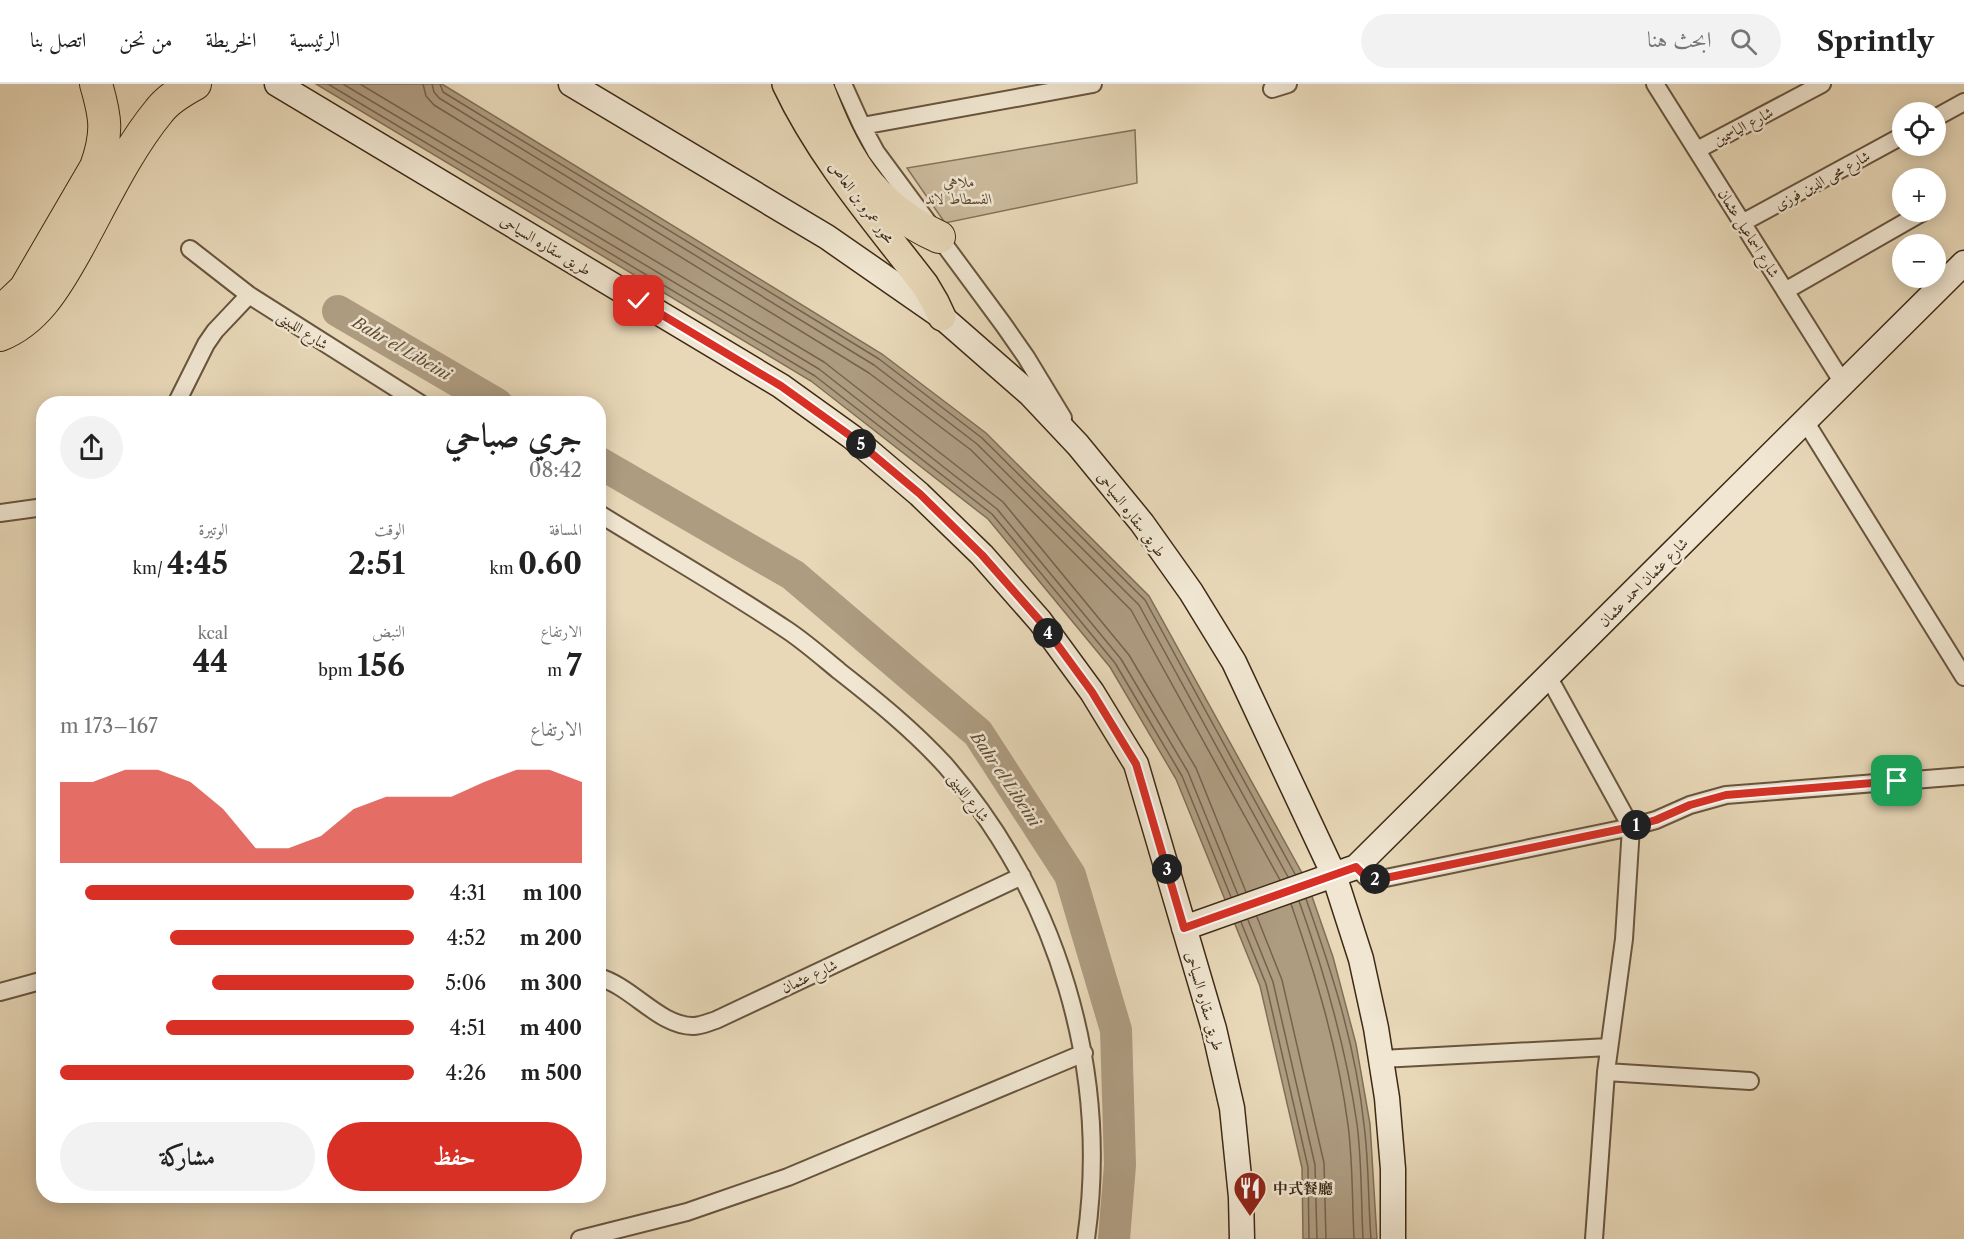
<!DOCTYPE html>
<html lang="ar">
<head>
<meta charset="utf-8">
<style>
	body { margin:0; font-family:"Libre Caslon Text",Amiri,"Noto Serif SC",serif; background:#f2f2f2; color:#222; direction:rtl; height:100vh; display:flex; flex-direction:column; font-size:22px; white-space:nowrap }
	* { box-sizing:border-box; margin:0 }
	p { font-size:20px; color:#767676 }
	.icon { flex:none; width:33px; height:33px; fill:none; stroke:currentColor; stroke-width:2; stroke-linecap:round; stroke-linejoin:round }
	.map { position:relative; flex:1; overflow:hidden; direction:ltr }
	.details { position:absolute; left:36px; top:312px; width:570px; height:807px; display:flex; flex-direction:column; background:#fff; border-radius:24px; box-shadow:0 3px 15px #0003; direction:rtl }
	.details>* { flex:none }
	.buttons { position:absolute; left:1892px; top:18px; display:grid; gap:12px }
	.buttons a { display:grid; place-items:center; width:54px; height:54px; border-radius:50%; background:#fff; box-shadow:0 3px 15px #0003; font-size:30px }
	.pin { position:absolute; display:grid; place-items:center; width:51px; height:51px; color:#fff; margin:-26px; border-radius:12px; box-shadow:0 3px 9px #0006 }
	.km { position:absolute; width:30px; height:30px; margin:-15px; border-radius:50%; background:#222; color:#fff; font-size:16px; line-height:30px; text-align:center }
	.round { display:grid; place-items:center; flex:none; width:63px; height:63px; border-radius:32px; background:#f2f2f2 }
	.headline { display:flex; align-items:center; justify-content:space-between; height:102px; padding:0 24px }
	h1 { font-size:33px; font-weight:700; line-height:45px }
	.figures { display:grid; grid-template-columns:repeat(3,1fr); gap:9px; height:102px; padding:6px 24px }
	.figures div { display:grid; align-content:center }
	.figures b { font-size:30px; font-weight:700 }
	.figures small { font-size:16px; font-weight:400 }
	.figures p { font-size:16px }
	.chart { height:168px; padding:12px 24px }
	.chart p { display:flex; justify-content:space-between }
	.chart svg { width:100%; height:108px; margin-top:6px; fill:#d93025; opacity:.7 }
	.button { display:flex; gap:12px; margin-top:auto; padding:12px 24px }
	.button a { flex:1; height:69px; border-radius:36px; background:#d93025; color:#fff; font-size:24px; font-weight:700; line-height:69px; text-align:center }
	.button a+a { background:#f2f2f2; color:#222 }
	ul { padding:0 24px; list-style:none; font-size:20px }
	li { display:grid; grid-template-columns:96px 72px 1fr; align-items:center; height:45px }
	li i { height:15px; border-radius:8px; background:#d93025 }
	header { display:flex; align-items:center; gap:36px; box-sizing:border-box; height:84px; padding:0 30px; background:#fff; border-bottom:2px solid #e0e0e0 }
	header strong { font-size:28px }
	nav { display:flex; gap:33px; margin-inline-start:auto; font-size:21px }
	.search { width:420px; height:54px; background:#f2f2f2; display:flex; align-items:center; gap:15px; box-sizing:border-box; padding:0 21px; border-radius:33px; color:#767676; font-size:22px }
	.map>svg:first-child { display:block }
	.green { fill:#cbba9c; stroke:#847259; stroke-width:1.5 }
	.water { fill:#ae9c81; stroke:#816e56; stroke-width:1.5 }
	.lines { fill:none; stroke-linecap:round; stroke-linejoin:round }
	.shore { stroke:#76624c; stroke-width:1.5 }
	.river { stroke:#ae9c81; stroke-width:32 }
	.street-casing { stroke:#68553e; stroke-width:20 }
	.secondary-casing { stroke:#3d2916; stroke-width:27 }
	.primary-casing { stroke:#3d2916; stroke-width:30 }
	.highway-casing { stroke:#3d2916; stroke-width:34 }
	.street { stroke:#f0e6d1; stroke-width:16 }
	.secondary { stroke:#f0e6d1; stroke-width:24 }
	.primary { stroke:#e8d8b8; stroke-width:27 }
	.highway { stroke:#e8d8b8; stroke-width:32 }
	.route-casing { stroke:#fff; stroke-width:12 }
	.route { stroke:#d93025; stroke-width:8 }
	.labels { text-anchor:middle; dominant-baseline:central; stroke-width:5; stroke-linejoin:round; paint-order:stroke }
	.street-label { font-size:15px; fill:#3d2916; stroke:#f0e6d1 }
	.park-label { font-size:15px; font-style:italic; fill:#594631; stroke:#f0e6d1 }
	.poi-label { font-size:15px; font-weight:bold; fill:#3d2916; stroke:#f0e6d1; text-anchor:start }
	.water-label { font-size:16px; font-style:italic; fill:#5f4c36; stroke:#f0e6d1 }
</style>
</head>
<body>
<header>
<strong>Sprintly</strong>
<div class="search"><svg class="icon" aria-label="search" viewBox="0 0 24 24"><circle cx="10" cy="10" r="6"/><path d="M15 15l6 6"/></svg>ابحث هنا</div>
<nav><a>الرئيسية</a><a>الخريطة</a><a>من نحن</a><a>اتصل بنا</a></nav>
</header>
<div class="map">
<svg width="1964" height="1155" viewBox="0 0 1964 1155">
	<rect width="100%" height="100%" fill="#e8d8b8"/>
	<filter id="stains"><feTurbulence type="fractalNoise" baseFrequency=".00333" numOctaves="4"/><feColorMatrix values="0 0 0 0 .2 0 0 0 0 .09 0 0 0 0 .02 0 0 0 .5 -.17"/></filter>
	<radialGradient id="worn" r=".72"><stop offset=".6" stop-color="#630" stop-opacity="0"/><stop offset="1" stop-color="#630" stop-opacity=".3"/></radialGradient>
	<path class="green" d="M1135 46 1137 99 945 139 907 84Z"/>
	<path class="water" d="M316 0H442L882 270 986 349 1149 512 1307 798 1333 873 1356 960 1370 1040 1377 1155H1303L1302 1084 1260 902 1176 695 1110 583 988 435 811 297Z"/>
	<g class="lines">
		<path class="shore" d="M328 0 815 292 992 430 1115 579 1182 692 1231 813
			M343 0 819 285 997 425 1121 575 1188 688 1238 811
			M360 0 824 278 1003 418 1129 571 1196 684 1246 808
			M423 0 426 12 434 21 869 289 971 366 1131 526 1280 796
			M432 0 434 8 439 14 874 281 977 360 1139 521 1288 793
			M440 0 443 8 879 275 982 354 1145 516 1295 790
			M1306 815C1332 888 1356 963 1364 1041 1369 1078 1368 1117 1371 1155
			M1299 817C1325 890 1346 964 1357 1040 1362 1078 1361 1117 1363 1155
			M1291 820C1316 892 1338 965 1348 1041 1353 1078 1352 1117 1354 1155
			M1257 833 1282 896 1324 1079 1326 1155
			M1248 836 1273 898 1315 1081 1317 1155
			M1241 838 1266 900 1308 1083 1309 1155"/>
		<path class="river" d="M338 227 497 320
			M598 378 793 491 978 649 1070 791 1116 946 1120 1081 1114 1155"/>
		<defs>
			<path id="street" d="M843 0 862 42 876 68 1003 240 1026 273 1063 334
				M1655 0 1843 299
				M1272 5 1288 0
				M1935 34 1964 18
				M862 42 1093 0
				M1697 66 1822 0
				M1742 139 1902 52
				M190 165 249 211 421 320
				M1785 207 1923 128
				M176 320 206 260 215 247 249 211
				M1805 337 1964 593
				M0 429 44 423
				M598 429C661 468 726 505 787 546 805 558 822 573 839 587 876 616 913 646 945 681 1058 811 1110 985 1086 1155
				M1548 592 1631 743 1624 855 1606 988 1594 1155
				M1356 783 1366 793 1381 795 1631 743 1656 736 1690 721 1726 711 1964 692
				M598 893C632 902 659 942 693 942 701 942 709 938 716 936L1022 792
				M0 908 44 896
				M1381 975 1609 963
				M1606 988 1750 997
				M580 1155 687 1128 788 1093 1084 969"/>
			<path id="secondary" d="M277 0 781 302 852 353 919 410 982 471 1040 537 1092 608 1136 680 1214 945 1232 1024 1241 1113 1242 1155
				M571 0 827 153 942 233 1030 310 1078 361 1142 439 1191 508 1234 578 1334 791 1361 875 1376 944 1387 1014 1393 1085V1155
				M1184 844 1356 783 1964 179"/>
			<path id="primary" d="M786 0C821 74 875 136 925 201L935 218 942 233"/>
			<path id="highway" d="M816 0C843 70 868 121 939 153
				M0 229 25 205 96 83C108 49 106 34 96 0
				M0 251C35 237 55 204 73 172 99 126 125 68 159 27 168 15 182 7 195 0"/>
		</defs>
		<use href="#street" class="street-casing"/>
		<use href="#secondary" class="secondary-casing"/>
		<use href="#primary" class="primary-casing"/>
		<use href="#highway" class="highway-casing"/>
		<use href="#street" class="street"/>
		<use href="#secondary" class="secondary"/>
		<use href="#primary" class="primary"/>
		<use href="#highway" class="highway"/>
	</g>
	<g class="lines">
		<defs>
			<path id="route" d="M639 217 781 302 852 353 920 410 982 471 1040 537 1092 608 1136 680 1184 844 1356 783 1366 793 1381 795 1631 743 1656 736 1690 721 1726 711 1897 697"/>
		</defs>
		<use href="#route" class="route-casing"/>
		<use href="#route" class="route"/>
	</g>
	<defs>
		<symbol id="restaurant-pin" viewBox="-11 -11 22 30"><path d="M0 17L-7.5 6A9.5 9.5 0 1 1 7.5 6Z" fill="#8f2418" stroke="#f0e6d1"/><path d="M-5-6h1v4h1v-4h1v4h1v-4h1v5L-1.5 .5V6h-2V.5L-5-1ZM5-6V6H3V1.5H1.5Q1.5-4 5-6Z" fill="#fff"/></symbol>
	</defs>
	<g fill-rule="evenodd">
		<use href="#restaurant-pin" x="1231" y="1085" width="38" height="52"/>
	</g>
	<g class="labels">
		<g class="street-label">
			<text transform="translate(1743 42) rotate(-28)">شارع الياسمين</text>
			<text transform="translate(1822 96) rotate(-29)">شارع محى الدين فوزى</text>
			<text transform="translate(862 118) rotate(53)">محور عمرو بن العاص</text>
			<text transform="translate(1749 149) rotate(58)">شارع اسماعيل عثمان</text>
			<text transform="translate(546 161) rotate(31)">طريق سقاره السياحى</text>
			<text transform="translate(303 246) rotate(33)">شارع اللبينى</text>
			<text transform="translate(1132 430) rotate(53)">طريق سقاره السياحى</text>
			<text transform="translate(1643 498) rotate(-45)">شارع عثمان احمد عثمان</text>
			<text transform="translate(969 713) rotate(53)">شارع اللبينى</text>
			<text transform="translate(809 892) rotate(-25)">شارع عثمان</text>
			<text transform="translate(1205 917) rotate(74)">طريق سقاره السياحى</text>
		</g>
		<g class="park-label">
			<text x="959" y="97">ملاهي<tspan x="959" dy="17">الفسطاط لاند</tspan></text>
		</g>
		<g class="poi-label">
			<text x="1273" y="1104">中式餐廳</text>
		</g>
		<g class="water-label">
			<text transform="translate(402 264) rotate(30)">Bahr el Libeini</text>
			<text transform="translate(1006 695) rotate(56)">Bahr el Libeini</text>
		</g>
	</g>
	<rect width="100%" height="100%" filter="url(#stains)"/>
	<rect width="100%" height="100%" fill="url(#worn)"/>
</svg>
<div class="buttons">
<a><svg class="icon" aria-label="locate" viewBox="0 0 24 24"><circle cx="12" cy="12" r="6"/><path d="M12 2v4M12 18v4M2 12h4M18 12h4"/></svg></a>
<a>+</a>
<a>−</a>
</div>
<div class="pin" style="left:1897px;top:697px;background:#1e9e55"><svg class="icon" aria-label="arrive" viewBox="0 0 24 24"><path d="M6 21V4h12l-3 4 3 4H6"/></svg></div>
<div class="pin" style="left:639px;top:217px;background:#d93025"><svg class="icon" aria-label="check" viewBox="0 0 24 24"><path d="M5 12l5 5 9-10"/></svg></div>
<b class="km" style="left:1636px;top:741px">1</b>
<b class="km" style="left:1375px;top:795px">2</b>
<b class="km" style="left:1167px;top:785px">3</b>
<b class="km" style="left:1048px;top:549px">4</b>
<b class="km" style="left:861px;top:360px">5</b>
<section class="details">
<div class="headline"><div><h1>جري صباحي</h1><p>08:42</p></div><a class="round"><svg class="icon" aria-label="share" viewBox="0 0 24 24"><path d="M12 15V3M7 8l5-5 5 5M5 13v7h14v-7"/></svg></a></div>
<div class="figures">
<div><p>المسافة</p><b>0.60<small> km</small></b></div>
<div><p>الوقت</p><b>2:51</b></div>
<div><p>الوتيرة</p><b>4:45<small> /km</small></b></div>
</div>
<div class="figures">
<div><p>الارتفاع</p><b>7<small> m</small></b></div>
<div><p>النبض</p><b>156<small> bpm</small></b></div>
<div><p>kcal</p><b>44</b></div>
</div>
<div class="chart"><p><span>الارتفاع</span>167–173 m</p>
<svg viewBox="0 0 160 44" preserveAspectRatio="none"><path d="M0 44V11L10 11L20 6L30 6L40 11L50 22L60 38L70 38L80 33L90 22L100 17L110 17L120 17L130 11L140 6L150 6L160 11V44z"/></svg>
</div>
<ul>
<li><b>100 m</b>4:31<i style="width:93%"></i></li>
<li><b>200 m</b>4:52<i style="width:69%"></i></li>
<li><b>300 m</b>5:06<i style="width:57%"></i></li>
<li><b>400 m</b>4:51<i style="width:70%"></i></li>
<li><b>500 m</b>4:26<i style="width:100%"></i></li>
</ul>
<div class="button"><a>حفظ</a><a>مشاركة</a></div>
</section>
</div>
</body>
</html>
